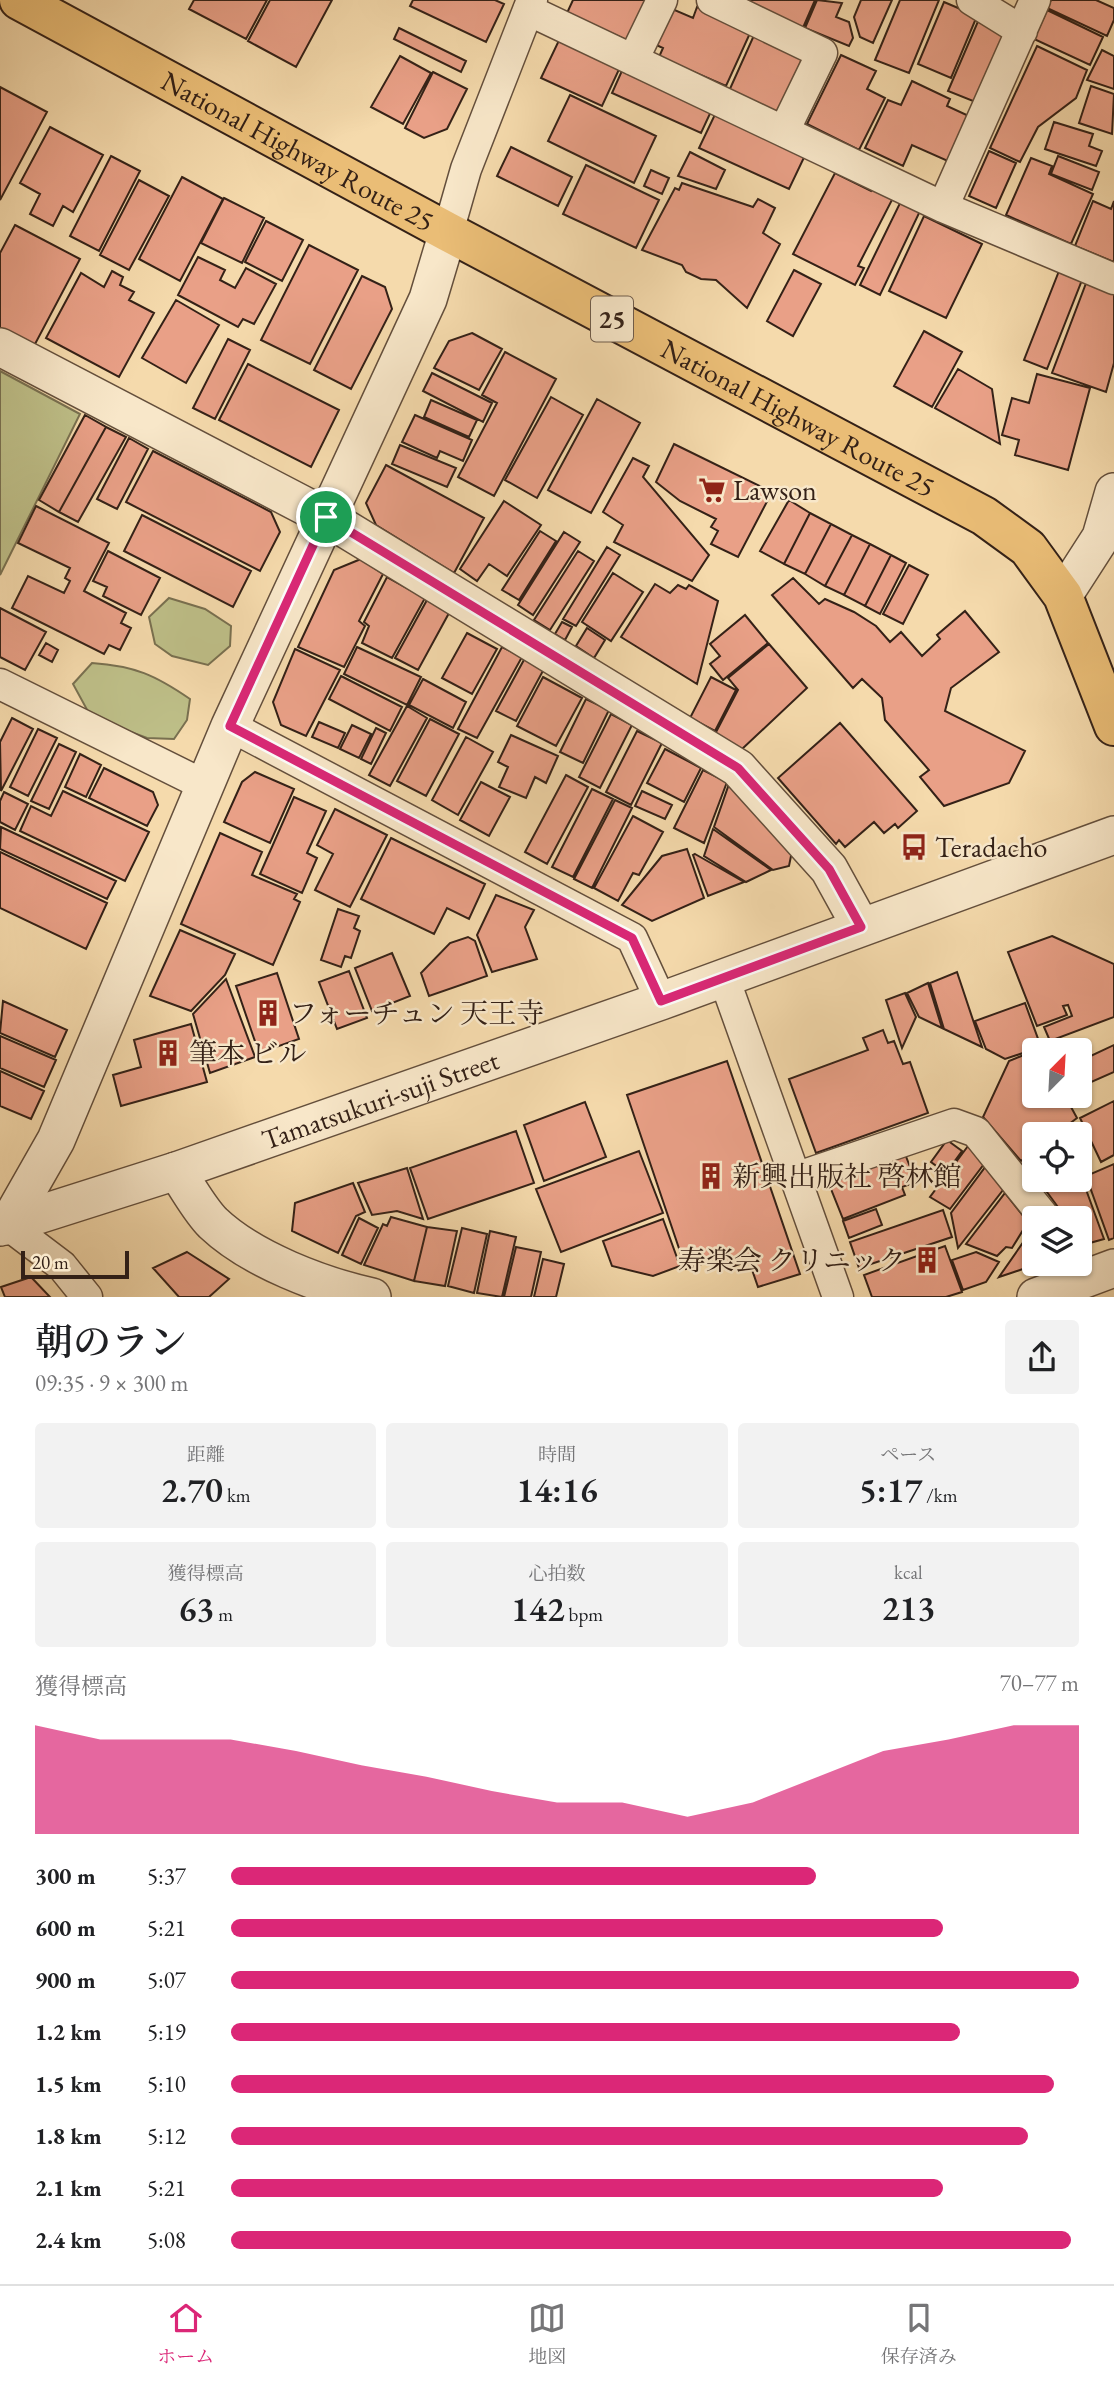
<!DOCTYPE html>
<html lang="ja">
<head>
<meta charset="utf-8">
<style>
	body { margin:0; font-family:"EB Garamond","Noto Serif JP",serif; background:#f2f2f2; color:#202124; height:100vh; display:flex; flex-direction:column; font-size:26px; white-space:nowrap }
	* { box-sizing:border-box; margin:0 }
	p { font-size:23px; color:#757577 }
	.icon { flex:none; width:38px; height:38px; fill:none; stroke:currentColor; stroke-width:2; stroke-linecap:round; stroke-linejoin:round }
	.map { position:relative; height:1297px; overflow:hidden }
	.sheet { display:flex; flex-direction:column; background:#fff; flex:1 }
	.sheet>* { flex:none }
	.needle { width:46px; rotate:24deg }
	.controls { position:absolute; left:1022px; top:1038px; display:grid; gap:14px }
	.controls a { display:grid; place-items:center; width:70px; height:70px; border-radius:7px; background:#fff; box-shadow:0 2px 5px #0004; font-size:35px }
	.scale { position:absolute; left:21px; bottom:18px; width:108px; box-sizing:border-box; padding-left:7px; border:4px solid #342117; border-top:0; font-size:19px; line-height:24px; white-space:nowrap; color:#342117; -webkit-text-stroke:5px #f8e7c9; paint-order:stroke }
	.pin { position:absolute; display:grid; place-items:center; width:60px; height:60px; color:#fff; margin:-30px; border:4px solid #fff; border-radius:50%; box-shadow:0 2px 7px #0007 }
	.round { display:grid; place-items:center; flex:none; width:74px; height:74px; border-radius:7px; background:#f2f2f2 }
	.head { display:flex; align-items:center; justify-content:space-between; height:119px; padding:0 35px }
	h1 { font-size:38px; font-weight:600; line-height:52px }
	.metrics { display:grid; grid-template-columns:repeat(3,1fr); gap:10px; height:119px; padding:7px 35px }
	.metrics div { display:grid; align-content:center; border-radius:7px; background:#f2f2f2; text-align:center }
	.metrics b { font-size:35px; font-weight:600 }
	.metrics small { font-size:19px; font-weight:400 }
	.metrics p { font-size:19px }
	.chart { height:196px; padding:14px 35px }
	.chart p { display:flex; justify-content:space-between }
	.chart svg { width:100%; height:126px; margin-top:7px; fill:#db2777; opacity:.7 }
	ul { padding:0 35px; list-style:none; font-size:23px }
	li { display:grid; grid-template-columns:112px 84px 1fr; align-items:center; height:52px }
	li i { height:18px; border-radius:9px; background:#db2777 }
	.tabs { display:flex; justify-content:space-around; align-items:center; height:98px; border-top:2px solid #e0e0e0; background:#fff; font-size:19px; color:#757577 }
	.tabs a { display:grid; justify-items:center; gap:4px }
	.tabs .current { color:#db2777 }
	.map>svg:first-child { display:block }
	.green { fill:#bebf88; stroke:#797050; stroke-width:2 }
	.building { fill:#e9a087; stroke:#342117; stroke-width:2 }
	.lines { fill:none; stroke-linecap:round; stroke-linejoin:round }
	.minor-casing { stroke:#644f3c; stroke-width:33 }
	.tertiary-casing { stroke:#644f3c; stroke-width:40 }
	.trunk-casing { stroke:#342117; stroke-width:42 }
	.minor { stroke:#f8e7c9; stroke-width:30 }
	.tertiary { stroke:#f8e7c9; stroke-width:37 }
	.trunk { stroke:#eabd76; stroke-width:38 }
	.route-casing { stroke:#fff; stroke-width:14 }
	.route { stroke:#db2777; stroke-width:9 }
	.labels { text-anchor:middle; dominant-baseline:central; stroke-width:5; stroke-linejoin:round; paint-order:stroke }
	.shield { fill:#f8e7c9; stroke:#6f5c4c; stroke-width:2 }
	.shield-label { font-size:26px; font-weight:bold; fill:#342117 }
	.street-label { font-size:28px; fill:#342117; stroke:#f8e7c9 }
	.poi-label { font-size:28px; fill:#342117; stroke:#f8e7c9; text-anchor:start }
</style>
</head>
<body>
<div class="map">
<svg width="1114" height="1297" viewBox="0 0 1114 1297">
	<rect width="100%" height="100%" fill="#f5daac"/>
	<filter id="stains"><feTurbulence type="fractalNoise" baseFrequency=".00286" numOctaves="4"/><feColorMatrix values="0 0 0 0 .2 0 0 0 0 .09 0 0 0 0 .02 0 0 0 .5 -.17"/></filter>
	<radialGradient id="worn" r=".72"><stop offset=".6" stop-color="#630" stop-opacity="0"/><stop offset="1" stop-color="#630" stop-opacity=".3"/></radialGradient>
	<path class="green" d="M0 371 80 414 0 575Z
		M169 598 205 609 231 626 230 646 208 665 172 656 155 644 149 617Z
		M92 663C135 666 155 675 190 699L187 720 174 739 147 738 91 717 73 684Z"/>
	<path class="building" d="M194 0H267L246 39 189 9Z
		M270 0H332L296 67 248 41Z
		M413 0H495L504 4 486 42 410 6Z
		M573 0H653L633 43 567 13Z
		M751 0H815L802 30 748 6Z
		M817 0 842 3 836 17 849 22 853 38 849 46 805 28Z
		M861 0H892L873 43 860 37 854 17Z
		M900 0H939L909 73 875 60Z
		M1051 0H1096L1114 8V20L1107 36 1047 8Z
		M944 2 977 16 951 78 918 64Z
		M697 7 751 31 726 86 659 57 663 48 654 44 670 8 693 18Z
		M1047 10 1103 37 1090 65 1034 39Z
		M979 19 1008 31 978 103 948 91Z
		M399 28 466 61 461 72 394 39Z
		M755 33 804 54 780 113 729 91Z
		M562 34 622 63 602 106 541 78Z
		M1037 46 1087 70 1076 98 1038 127 1020 162 990 148Z
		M1102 50 1114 56V89L1087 80Z
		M841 55 876 71 867 89 885 98 859 150 807 124Z
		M400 56 431 73 403 124 371 107Z
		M625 64 714 105 701 133 612 93Z
		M433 72 467 89 447 129 424 138 405 128Z
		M912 81 950 99 947 106 971 117 950 162 912 145 903 166 865 148 888 100 901 105Z
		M1091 86 1114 94 1112 134 1079 123Z
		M0 87 47 112 0 200Z
		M570 95 656 136 634 183 548 141Z
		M719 106 809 147 789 189 699 148Z
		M1054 122 1093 134 1089 146 1102 151 1096 166 1045 149Z
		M50 127 103 155 73 212 63 206 53 226 30 214 40 194 20 183Z
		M511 147 572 177 558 206 497 176Z
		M989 151 1016 163 996 208 969 196Z
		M690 152 725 170 716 189 678 176Z
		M111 156 140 171 99 251 70 236Z
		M1058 156 1099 172 1092 190 1051 174Z
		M1031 158 1052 166 1049 174 1093 194 1071 244 1006 215Z
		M586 165 659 200 636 248 563 214Z
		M651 170 669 178 662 194 644 186Z
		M835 173 871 191 874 185 894 196 858 266 864 268 855 285 793 254Z
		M182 177 223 199 180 281 139 259Z
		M139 180 169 196 129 270 100 255Z
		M682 183 753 207 758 199 775 208 763 233 780 244 747 308 716 280 701 279 686 272 682 265 642 250 675 188 679 190Z
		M224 198 264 218 242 263 201 243Z
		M902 199 921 209 880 295 860 285Z
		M1093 201 1111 209 1114 201V262L1075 246Z
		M924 216 982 244 946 318 889 291Z
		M266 221 303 240 282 281 245 262Z
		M15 225 80 259 34 346 0 328V253Z
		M309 245 358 270 310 364 261 340Z
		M198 257 225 270 220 280 235 288 246 268 276 284 254 324 243 319 238 327 178 295Z
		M794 270 821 284 793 336 767 321Z
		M112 271 123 277 120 285 134 292 129 300 154 313 119 377 46 338 81 273 104 287Z
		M1059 271 1082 280 1047 369 1024 360Z
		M362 276 385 287 392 309 351 389 314 370Z
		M1088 278 1114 289V363L1106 392 1052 373Z
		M176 300 219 325 186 383 142 358Z
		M924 331 962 352 932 407 894 386Z
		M472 333 502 349 479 390 434 368 449 341Z
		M228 339 250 350 215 419 193 408Z
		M505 352 556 379 494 496 458 477 497 403 482 395Z
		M248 364 339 410 311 467 219 420Z
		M958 369 992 389 1000 444 935 408Z
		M432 373 492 403 483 422 423 391Z
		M1037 374 1090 388 1068 470 1015 455 1019 440 1002 435 1012 398 1029 403Z
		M551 397 583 415 537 498 505 480Z
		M597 399 640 423 591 513 548 490Z
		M431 400 477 420 469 437 424 417Z
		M85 415 106 427 59 512 39 500Z
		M415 415 472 440 463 461 440 451 437 458 402 442Z
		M106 427 126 437 78 522 59 512Z
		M129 438 148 449 117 509 97 499Z
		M674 444 772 492 738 557 711 544 718 531 711 527 716 519 680 501 656 482Z
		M400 445 456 468 447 487 392 464Z
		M153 451 271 512 280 532 260 571 126 502Z
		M633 458 649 466 643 477 709 555 692 581 614 542 623 525 603 512Z
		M386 465 484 518 454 573 376 525 366 503Z
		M789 500 810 513 784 564 760 551Z
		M504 501 541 525 507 576 489 564 477 581 460 569Z
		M36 506 109 543 84 591 126 613 121 623 131 628 120 650 109 645 104 654 12 608 28 576 64 593 70 581 65 578 70 568 18 543Z
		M810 513 831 524 805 574 784 564Z
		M142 515 251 571 233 607 124 551Z
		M831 524 852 535 825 586 805 574Z
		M540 531 556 541 519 600 502 590Z
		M564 532 580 542 533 615 518 605Z
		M852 535 870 544 844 595 825 586Z
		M870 544 891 555 865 606 844 595Z
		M607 547 620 555 576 626 563 619Z
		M108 551 160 578 141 615 103 596 107 587 93 581Z
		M578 551 594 561 550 630 534 620Z
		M891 555 906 563 880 614 865 606Z
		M361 559 383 574 359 621 365 626 344 667 298 647 334 570Z
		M909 565 928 575 903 624 883 614Z
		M613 573 643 592 611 641 582 622Z
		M387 577 425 598 392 658 362 643 369 626 364 622Z
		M793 578 819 604 825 599 854 612 876 626 890 642 901 632 922 656 940 639 937 635 965 611 999 652 951 688 945 711 1025 751 1009 783 944 806 920 777 929 770 885 720 882 698 862 679 853 688 772 595Z
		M655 584 670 593 678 585 686 589 689 585 718 601 697 684 621 637Z
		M427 600 449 613 418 670 395 658Z
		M0 608 46 632 25 670 0 657Z
		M745 615 768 643 723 680 710 664 720 656 710 644Z
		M562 622 572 627 565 640 555 634Z
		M587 628 605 640 594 658 576 646Z
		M467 633 497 649 472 694 442 678Z
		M46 643 58 650 52 662 39 655Z
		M769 644 807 688 741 750 715 734 738 690 728 678Z
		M357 647 421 677 407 705 344 674Z
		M502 647 522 657 477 738 458 729Z
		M295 649 340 670 306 736 281 725 273 702Z
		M525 658 544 669 516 721 496 711Z
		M341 676 402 707 390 731 329 699Z
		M543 677 582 698 556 746 517 726Z
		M711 677 736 690 715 731 690 718Z
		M423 679 466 702 453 728 409 705Z
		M586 699 609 710 583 763 560 752Z
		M407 706 427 718 390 786 369 775Z
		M611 714 632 725 600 788 579 777Z
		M12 718 33 729 1 791 0 742Z
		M430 719 459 734 426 796 397 781Z
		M319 722 345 733 338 748 312 737Z
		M840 723 917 811 898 828 895 824 884 833 874 822 845 847 839 840 836 844 778 778Z
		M352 725 371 734 359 758 340 749Z
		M376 728 386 733 371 764 361 759Z
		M38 729 57 738 28 796 10 787Z
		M637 731 662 743 631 805 606 792Z
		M511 735 558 756 546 783 535 777 526 798 499 787 508 767 498 762Z
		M466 737 493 752 458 815 432 800Z
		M59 744 76 752 49 809 31 801Z
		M665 749 701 768 684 802 647 783Z
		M80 754 101 765 86 797 65 787Z
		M104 768 153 792 158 805 147 826 89 798Z
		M703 770 727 782 704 843 674 828Z
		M255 772 294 789 270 843 224 822 242 782Z
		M566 775 588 787 547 864 525 852Z
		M481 782 510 797 489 836 460 820Z
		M729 784 792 851 789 866 773 870 714 827Z
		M592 789 613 799 573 877 552 867Z
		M63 791 149 832 125 881 20 831 31 806 51 816Z
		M642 791 672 805 665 819 635 806Z
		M4 792 28 804 15 830 0 822V801Z
		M294 797 326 811 307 853 317 858 302 893 260 874Z
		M615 800 632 808 592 888 574 879Z
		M335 809 387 835 350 907 315 890 333 854 317 845Z
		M633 816 663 832 639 875 633 873 618 901 594 888Z
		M1 827 116 881 107 899 0 849Z
		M713 829 771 870 746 882 704 856Z
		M220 833 262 852 252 875 297 894 294 899 300 902 273 965 181 924Z
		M391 838 485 884 469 919 447 908 434 934 361 899Z
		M687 849 704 898 652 921 622 905 662 856Z
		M0 852 107 903 86 949 0 908Z
		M695 854 744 882 708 896 693 855Z
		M496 895 534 910 525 927 537 959 492 972 477 935Z
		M338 909 359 916 354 928 360 931 351 958 345 956 341 967 321 960Z
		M180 930 235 954 225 975 191 1011 150 996Z
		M1052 936 1114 964V1017L1050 1041 1044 1027 1072 1016 1068 1005 1063 1006 1067 1015 1037 1026 1008 952Z
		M468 937 475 941 487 976 429 996 421 973 450 943Z
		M392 953 410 996 372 1011 355 968Z
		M349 971 367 1018 337 1029 319 982Z
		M957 972 982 1047 944 1029 930 983Z
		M277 973 299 1039 259 1053 236 986Z
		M226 979 255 1057 210 1073 193 1014Z
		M928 983 942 1028 919 1017 907 993Z
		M905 993 916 1017 902 1048 886 1000Z
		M3 1001 67 1030 55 1057 0 1033Z
		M1025 1003 1041 1047 1005 1059 986 1049 975 1021Z
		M191 1024 207 1082 121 1106 113 1075 141 1067 134 1040Z
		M883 1030 888 1043 894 1041 903 1064 910 1062 928 1113 816 1153 789 1079 868 1050 863 1038Z
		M0 1036 56 1060 44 1087 0 1068Z
		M1114 1045V1072L1080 1087V1061Z
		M1034 1051V1096H1065L1077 1118 1056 1134H1034V1151L1021 1161 983 1117 1009 1061Z
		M727 1061 800 1274 758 1287 749 1261 725 1269 721 1258 686 1269 627 1095Z
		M0 1071 44 1091 31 1119 0 1106Z
		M1114 1101V1155L1101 1162 1080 1118Z
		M585 1102 606 1157 544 1181 524 1125Z
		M516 1131 534 1183 428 1219 410 1168Z
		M947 1140 962 1151 946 1173 931 1162Z
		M968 1146 984 1164 950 1209 930 1197Z
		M639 1151 663 1213 561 1252 536 1189Z
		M905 1154 916 1182 902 1187 905 1195 843 1219 829 1184Z
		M1114 1164V1238L1109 1240 1086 1176Z
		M986 1166 1003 1190 958 1248 951 1213Z
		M407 1168 423 1219 397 1211 372 1215 358 1183Z
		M1080 1173 1104 1239 1086 1244 1080 1236V1218H1066L1044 1188 1055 1180H1080Z
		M353 1183 365 1212 356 1216 338 1253 292 1231 295 1203Z
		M1005 1193 1028 1222 1012 1248 1006 1247 997 1256 966 1244Z
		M876 1209 882 1225 849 1238 843 1221Z
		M943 1210 952 1237 859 1268 850 1242Z
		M391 1217 427 1227 414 1281 364 1265 383 1224 387 1226Z
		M359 1218 378 1228 361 1264 342 1255Z
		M663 1219 680 1266 653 1276 612 1266 603 1241Z
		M427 1227 457 1231 445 1286 414 1281Z
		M462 1228 487 1234 474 1293 448 1286Z
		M1034 1228V1264H1043L1034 1266 1026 1238Z
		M490 1231 516 1237 502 1297 477 1293Z
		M1024 1241 1032 1266 999 1277Z
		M945 1246 962 1292 946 1297H872L864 1275Z
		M516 1247 541 1252 531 1297H504Z
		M187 1252 229 1279 209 1297H179L153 1268Z
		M976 1252 999 1262 986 1282 963 1290 952 1260Z
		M543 1259 564 1264 556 1297H534Z
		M31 1277 50 1297H5L1 1287Z"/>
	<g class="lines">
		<defs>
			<path id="minor" d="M712 0 822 53 784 131
				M972 0 1022 31
				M528 10 943 207 1114 279
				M633 60 662 0
				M943 207 1035 0
				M448 232 466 169 532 0
				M0 684 206 786
				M230 726 632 938 661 1001
				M724 978 838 1297
				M795 1178 954 1124 976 1132 1045 1218
				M0 1219 62 1266 87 1297"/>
			<g id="tertiary">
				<path d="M0 347 326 517 738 768 829 869 861 927"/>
				<path d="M1063 596 1101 537 1114 492"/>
				<path d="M176 1171C188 1187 199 1209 213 1223 252 1260 322 1286 372 1297"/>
				<path d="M7 1226 56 1140 230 726 428 299 448 232"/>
				<path id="s1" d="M0 1227 176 1171 661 1001 1114 835"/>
				<path d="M1036 1297 1114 1268"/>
			</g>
			<g id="trunk">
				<path id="s2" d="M19 0 448 232 984 516 1028 548 1063 596 1114 726"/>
			</g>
		</defs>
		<use href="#minor" class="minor-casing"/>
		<use href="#tertiary" class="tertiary-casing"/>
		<use href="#trunk" class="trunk-casing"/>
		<use href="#minor" class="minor"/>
		<use href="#tertiary" class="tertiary"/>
		<use href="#trunk" class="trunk"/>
	</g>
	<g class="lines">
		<defs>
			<path id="route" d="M326 517 738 768 829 869 861 927 661 1001 632 938 230 726Z"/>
		</defs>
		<use href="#route" class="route-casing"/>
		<use href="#route" class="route"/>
	</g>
	<defs>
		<symbol id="supermarket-bare" viewBox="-9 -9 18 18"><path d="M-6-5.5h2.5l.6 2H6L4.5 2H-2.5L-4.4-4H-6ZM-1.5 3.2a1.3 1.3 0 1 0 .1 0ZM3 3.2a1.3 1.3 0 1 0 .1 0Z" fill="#8f2418" stroke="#f8e7c9" stroke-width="2.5" paint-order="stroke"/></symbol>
		<symbol id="bus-bare" viewBox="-9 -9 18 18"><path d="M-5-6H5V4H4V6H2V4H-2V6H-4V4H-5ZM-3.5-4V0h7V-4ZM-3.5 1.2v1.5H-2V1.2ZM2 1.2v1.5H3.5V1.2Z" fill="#8f2418" stroke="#f8e7c9" stroke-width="2.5" paint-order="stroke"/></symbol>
		<symbol id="building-bare" viewBox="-9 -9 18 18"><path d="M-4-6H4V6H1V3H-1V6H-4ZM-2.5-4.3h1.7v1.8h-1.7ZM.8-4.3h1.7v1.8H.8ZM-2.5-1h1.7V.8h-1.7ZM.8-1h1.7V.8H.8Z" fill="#8f2418" stroke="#f8e7c9" stroke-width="2.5" paint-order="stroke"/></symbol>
	</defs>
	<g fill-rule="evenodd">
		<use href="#supermarket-bare" x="693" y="471" width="38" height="38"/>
		<use href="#bus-bare" x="895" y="828" width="38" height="38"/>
		<use href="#building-bare" x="249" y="994" width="38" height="38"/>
		<use href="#building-bare" x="149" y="1034" width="38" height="38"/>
		<use href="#building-bare" x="692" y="1157" width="38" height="38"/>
		<use href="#building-bare" x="908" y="1241" width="38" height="38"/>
	</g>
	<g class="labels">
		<rect class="shield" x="591" y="296.5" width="42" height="45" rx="5"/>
		<g class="shield-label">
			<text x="612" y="319">25</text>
		</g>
		<g class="street-label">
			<text stroke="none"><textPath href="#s2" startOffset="317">National Highway Route 25</textPath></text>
			<text stroke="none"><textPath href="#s2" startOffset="884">National Highway Route 25</textPath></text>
			<text stroke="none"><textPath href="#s1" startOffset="401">Tamatsukuri-suji Street</textPath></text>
		</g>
		<g class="poi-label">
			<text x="733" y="490">Lawson</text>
			<text x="935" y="847">Teradacho</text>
			<text x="289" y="1013">フォーチュン 天王寺</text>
			<text x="189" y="1053">筆本 ビル</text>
			<text x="732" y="1176">新興出版社 啓林館</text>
			<text x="906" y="1260" text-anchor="end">寿楽会 クリニック</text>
		</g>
	</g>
	<rect width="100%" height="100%" filter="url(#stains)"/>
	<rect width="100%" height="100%" fill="url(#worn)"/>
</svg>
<div class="controls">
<a><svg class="needle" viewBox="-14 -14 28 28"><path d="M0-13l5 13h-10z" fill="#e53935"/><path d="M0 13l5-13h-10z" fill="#757577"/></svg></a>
<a><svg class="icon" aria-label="locate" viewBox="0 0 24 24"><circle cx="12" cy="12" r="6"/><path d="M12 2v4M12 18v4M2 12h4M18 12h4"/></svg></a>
<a><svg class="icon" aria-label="layers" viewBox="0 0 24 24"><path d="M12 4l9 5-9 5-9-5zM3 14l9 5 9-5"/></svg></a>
</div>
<div class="scale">20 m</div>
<div class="pin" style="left:326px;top:517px;background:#1e9e55"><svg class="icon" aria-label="arrive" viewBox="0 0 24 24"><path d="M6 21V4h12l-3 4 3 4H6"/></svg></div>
</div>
<section class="sheet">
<div class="head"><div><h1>朝のラン</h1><p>09:35 · 9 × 300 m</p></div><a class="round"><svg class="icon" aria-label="share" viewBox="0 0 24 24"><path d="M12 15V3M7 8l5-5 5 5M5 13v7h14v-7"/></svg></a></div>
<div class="metrics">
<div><p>距離</p><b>2.70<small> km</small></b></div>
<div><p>時間</p><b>14:16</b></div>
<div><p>ペース</p><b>5:17<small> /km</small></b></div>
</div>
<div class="metrics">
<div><p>獲得標高</p><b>63<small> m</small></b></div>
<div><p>心拍数</p><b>142<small> bpm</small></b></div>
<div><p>kcal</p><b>213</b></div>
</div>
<div class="chart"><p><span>獲得標高</span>70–77 m</p>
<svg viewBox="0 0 160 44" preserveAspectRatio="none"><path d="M0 44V6L10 11L20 11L30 11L40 15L50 20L60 24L70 29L80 33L90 33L100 38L110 33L120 24L130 15L140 11L150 6L160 6V44z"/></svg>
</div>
<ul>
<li><b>300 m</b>5:37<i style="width:69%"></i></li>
<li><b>600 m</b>5:21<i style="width:84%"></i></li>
<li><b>900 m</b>5:07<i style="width:100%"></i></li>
<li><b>1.2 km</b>5:19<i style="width:86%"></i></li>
<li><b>1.5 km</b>5:10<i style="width:97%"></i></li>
<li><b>1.8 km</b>5:12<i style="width:94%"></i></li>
<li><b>2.1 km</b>5:21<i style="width:84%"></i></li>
<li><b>2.4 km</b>5:08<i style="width:99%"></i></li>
</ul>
</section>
<nav class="tabs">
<a class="current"><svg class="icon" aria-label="home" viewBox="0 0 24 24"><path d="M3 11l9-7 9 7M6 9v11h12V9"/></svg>ホーム</a>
<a><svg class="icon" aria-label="map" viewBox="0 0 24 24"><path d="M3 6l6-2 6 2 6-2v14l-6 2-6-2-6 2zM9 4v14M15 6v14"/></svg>地図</a>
<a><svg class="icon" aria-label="saved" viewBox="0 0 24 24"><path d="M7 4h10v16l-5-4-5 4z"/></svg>保存済み</a>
</nav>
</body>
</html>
